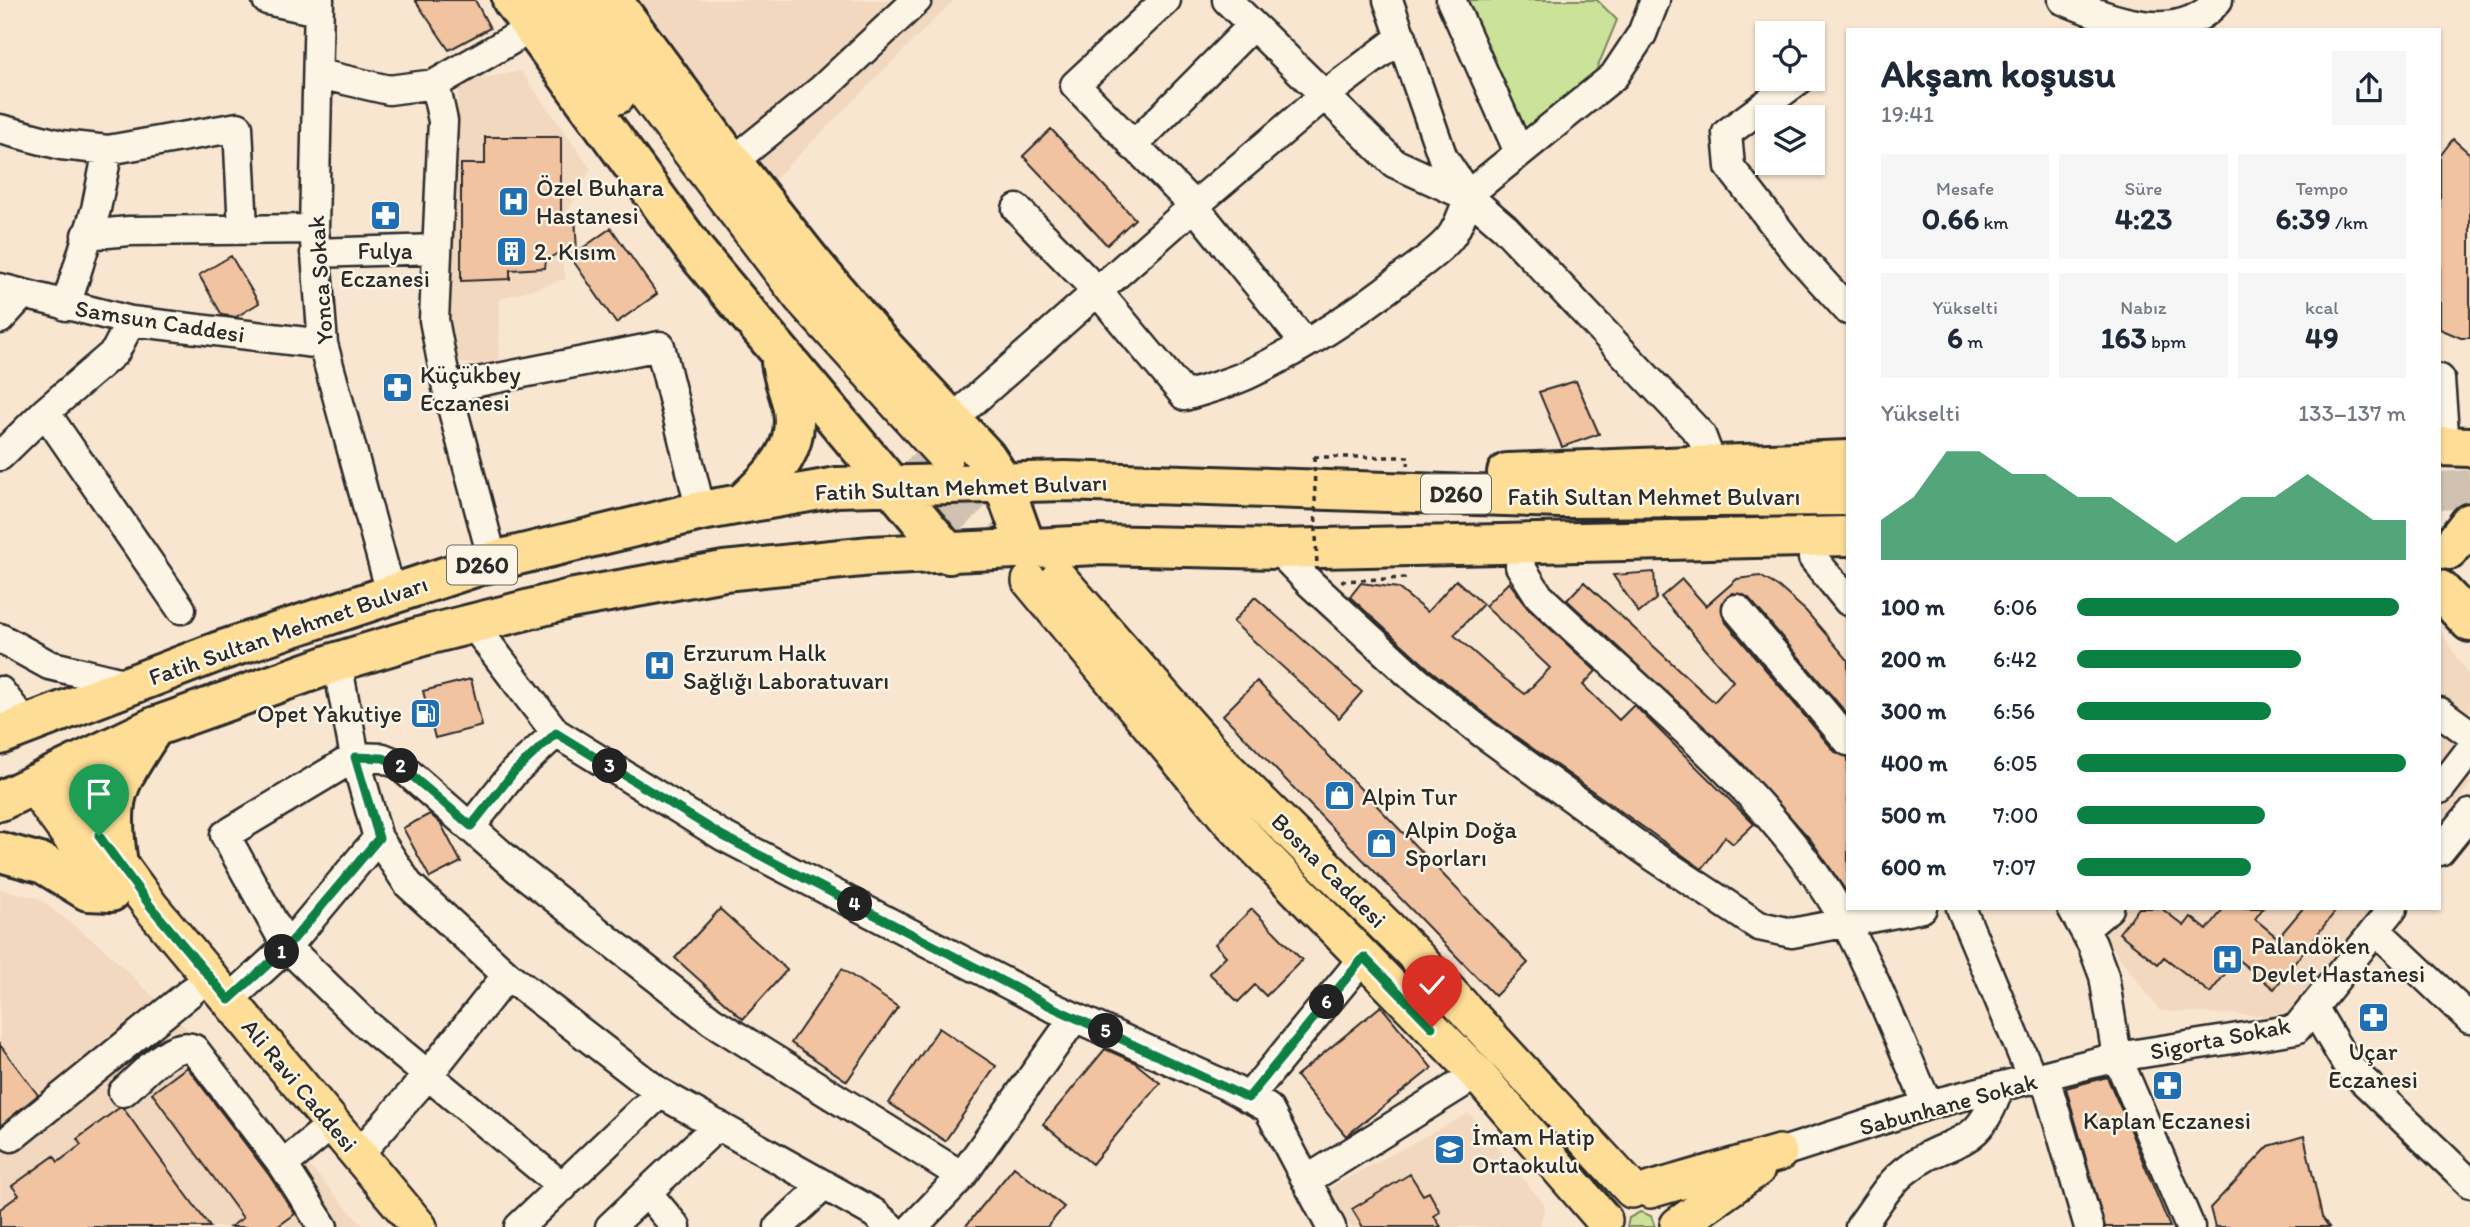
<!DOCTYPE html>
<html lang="tr">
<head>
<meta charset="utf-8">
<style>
	body { margin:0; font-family:Itim,sans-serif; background:#f6f6f7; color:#1f2937; height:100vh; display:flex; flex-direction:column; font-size:26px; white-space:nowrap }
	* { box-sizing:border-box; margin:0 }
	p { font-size:23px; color:#747a83 }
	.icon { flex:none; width:38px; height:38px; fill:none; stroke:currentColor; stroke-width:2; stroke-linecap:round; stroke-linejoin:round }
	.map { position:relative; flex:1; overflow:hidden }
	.drawer { position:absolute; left:1846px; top:28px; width:595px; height:882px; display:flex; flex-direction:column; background:#fff; border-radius:0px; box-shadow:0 2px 5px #0004 }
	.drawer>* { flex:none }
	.fabs { position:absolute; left:1755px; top:21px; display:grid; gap:14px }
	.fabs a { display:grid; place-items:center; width:70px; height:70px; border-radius:0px; background:#fff; box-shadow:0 2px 5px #0004; font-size:35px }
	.pin { position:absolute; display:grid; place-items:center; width:60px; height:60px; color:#fff; margin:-72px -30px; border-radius:50% 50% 50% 0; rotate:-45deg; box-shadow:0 0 7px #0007 }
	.pin .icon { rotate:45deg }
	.km { position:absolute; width:35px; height:35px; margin:-18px; border-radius:50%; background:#222; color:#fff; font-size:19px; line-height:35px; text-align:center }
	.round { display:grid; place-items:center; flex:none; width:74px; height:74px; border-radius:0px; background:#f6f6f7 }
	.overview { display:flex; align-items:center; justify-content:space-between; height:119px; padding:0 35px }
	h1 { font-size:38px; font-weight:700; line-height:52px }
	.figures { display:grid; grid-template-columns:repeat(3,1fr); gap:10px; height:119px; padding:7px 35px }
	.figures div { display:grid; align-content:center; border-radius:0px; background:#f6f6f7; text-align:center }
	.figures b { font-size:30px; font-weight:700 }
	.figures small { font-size:19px; font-weight:400 }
	.figures p { font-size:19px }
	.chart { height:196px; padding:14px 35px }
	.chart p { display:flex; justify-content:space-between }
	.chart svg { width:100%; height:126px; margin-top:7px; fill:#0b8043; opacity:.7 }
	ul { padding:0 35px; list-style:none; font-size:23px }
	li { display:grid; grid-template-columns:112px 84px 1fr; align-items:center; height:52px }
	li i { height:18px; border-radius:9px; background:#0b8043 }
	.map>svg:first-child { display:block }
	.built { fill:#f3d8c0 }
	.green { fill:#cae399; stroke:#7a8762; stroke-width:2 }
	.building { fill:#f1c3a1; stroke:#2b2b2b; stroke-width:2 }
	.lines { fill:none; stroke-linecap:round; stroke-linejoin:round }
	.major-tunnel { stroke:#d0c1b0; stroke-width:35; stroke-dasharray:35 18; stroke-linecap:butt }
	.highway-tunnel { stroke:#d0c1b0; stroke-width:38; stroke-dasharray:38 19; stroke-linecap:butt }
	.minor-casing { stroke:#2b2b2b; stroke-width:33 }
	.major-casing { stroke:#2b2b2b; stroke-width:40 }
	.highway-casing { stroke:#2b2b2b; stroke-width:44 }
	.path { stroke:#2b2b2b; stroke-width:3.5; stroke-dasharray:5 5; stroke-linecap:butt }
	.minor { stroke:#fcf5e5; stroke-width:28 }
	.major { stroke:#fedd96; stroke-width:35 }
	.highway { stroke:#fedd96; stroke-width:38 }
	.path-bridge { stroke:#2b2b2b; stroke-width:3.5; stroke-dasharray:5 5; stroke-linecap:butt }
	.route-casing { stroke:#fff; stroke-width:14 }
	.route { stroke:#0b8043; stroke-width:9 }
	.labels { text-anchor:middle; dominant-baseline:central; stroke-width:5; stroke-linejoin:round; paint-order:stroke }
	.shield { fill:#fcf5e5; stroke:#6a6863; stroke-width:2 }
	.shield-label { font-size:23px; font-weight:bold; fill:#2b2b2b }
	.poi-label { font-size:24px; fill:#2b2b2b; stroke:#fcf5e5; text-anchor:start }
	.street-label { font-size:24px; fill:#2b2b2b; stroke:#fcf5e5 }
</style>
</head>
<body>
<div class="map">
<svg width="2470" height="1227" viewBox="0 0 2470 1227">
	<rect width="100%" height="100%" fill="#f9e6d1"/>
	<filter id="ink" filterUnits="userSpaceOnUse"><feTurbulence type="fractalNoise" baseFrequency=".0143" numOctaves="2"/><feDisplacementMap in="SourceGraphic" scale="14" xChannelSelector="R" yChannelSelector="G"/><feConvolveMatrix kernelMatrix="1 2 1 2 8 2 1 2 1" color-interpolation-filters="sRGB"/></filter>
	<g filter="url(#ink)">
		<path class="built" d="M631 0H954L766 188Z
			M521 71 591 169 556 232 566 279 500 299 499 365 442 362 459 83Z
			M2440 631 2470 678V785L2440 825Z
			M0 889 38 898 102 947 191 1033 364 1227H0Z
			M2082 908H2375L2292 1017 2160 1011Z
			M1469 1113 1545 1205 1540 1227H1351L1328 1188Z"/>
		<path class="green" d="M1465 0H1597L1617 20 1594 76 1552 114 1519 132Z
			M1244 807 1402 964 1616 1185 1598 1199 1499 1077 1400 969 1242 814Z
			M1640 1212 1651 1216 1655 1227H1627L1629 1218Z"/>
		<path class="building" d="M415 0H475L490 28 449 50Z
			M1051 129 1135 219 1107 245 1023 156Z
			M485 137H561V216L575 215 577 252 611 228 657 294 616 323 565 249 546 260 545 268 510 270V279L461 281V164H485Z
			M2453 139 2470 154V338H2461L2440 329V156Z
			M231 256 259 303 236 317 222 315 199 275Z
			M1576 381 1599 434 1562 447 1539 392Z
			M1654 572 1656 599 1639 613 1613 575Z
			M1760 576 1779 587 1806 611 1848 660V715L1749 598 1733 593 1722 603 1724 620 1835 752 1848 757V894L1811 840 1741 762 1567 600 1584 582 1714 702 1733 681 1661 597 1682 579 1706 606 1737 579Z
			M1456 580 1483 604 1454 635 1501 676 1525 694 1550 668 1485 606 1509 582 1528 608 1596 671 1583 685 1619 720 1634 705 1754 824 1733 844 1725 837 1702 869 1494 721 1429 669 1350 597 1361 583 1398 588 1427 612Z
			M1255 597 1362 692 1339 718 1233 622Z
			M471 679 482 726 435 738 423 691Z
			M1257 681 1528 963 1495 996 1223 715Z
			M430 814 441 824 461 862 430 878 403 828Z
			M2139 908H2161L2184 926 2191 917 2207 930 2224 908H2263L2255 919 2278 938 2303 908H2338L2274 989 2237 959 2210 993 2164 957 2158 964 2119 933Z
			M720 909 787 970 743 1019 675 958Z
			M1252 909 1302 960 1266 996 1255 985 1238 1002 1209 973 1226 956 1215 944Z
			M842 969 898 1007 847 1081 791 1043Z
			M1381 1006 1432 1068 1346 1136 1296 1076Z
			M939 1028 996 1066 945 1141 889 1103Z
			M0 1045 38 1095 0 1126Z
			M1105 1049 1134 1062 1160 1083 1092 1164 1043 1124Z
			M187 1067 269 1175 295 1214 277 1227H230L243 1218 152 1093Z
			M2107 1077 2123 1113 2170 1227H2105L2066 1088Z
			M119 1108H123L210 1227H0V1209L19 1195 12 1186 54 1156 58 1162 81 1145 77 1139Z
			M2304 1136 2322 1217 2329 1227H2215L2210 1208 2269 1146Z
			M1014 1167 1064 1207 1047 1227H965Z
			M1410 1174 1423 1195 1429 1192 1440 1212 1434 1216 1441 1227H1363L1352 1209Z"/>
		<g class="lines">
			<path class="major-tunnel" d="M912 455 1015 565"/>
			<path class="highway-tunnel" d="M2440 491 2470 489"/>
			<defs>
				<path id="minor" d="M267 0 318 11
					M319 0 314 229 323 344 391 593
					M1166 0 1075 85 1194 206 1305 343
					M1227 0 1394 163 1469 197
					M1388 0 1443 158 1469 197 1505 228 1701 435 1712 464
					M1451 0 1519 152
					M2063 0C2109 19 2179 48 2218 0
					M319 74 389 90 435 84
					M1800 79 1727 133 1730 167 1798 255 1848 310
					M0 129 61 145 108 150 238 127 243 229
					M1133 146 1252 26
					M732 162 821 90 917 0
					M1017 209 1097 291 1185 396C1207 389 1231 383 1251 373 1303 348 1354 315 1399 280 1416 267 1435 255 1449 239 1462 224 1463 203 1476 188L1614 76 1642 34 1655 0
					M86 235 129 231 314 229
					M315 253 437 249
					M0 288 131 321 323 344
					M66 306 96 209 108 150
					M0 319 22 295
					M2440 379 2445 446
					M447 388 434 320 443 121 435 84 530 29
					M45 412 115 352 131 321
					M952 420 1194 206 1325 95 1402 37
					M0 456 45 412 181 609
					M1277 549 1310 583 1418 682 1484 734 1650 854 1759 926 1792 933 1922 908
					M1813 558 1848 601
					M493 561 447 388 660 346 701 511
					M1520 566 1539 596C1638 691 1752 777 1828 893 1867 954 1898 1039 1928 1105
					M1737 609 1848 741
					M472 623 556 733 723 836 1050 1006 1225 1085 1268 1108 1331 1227
					M0 638 49 665 132 685
					M337 662 355 757 378 838 408 884 507 975 660 1093 874 1213 890 1227
					M0 691 26 724
					M2440 712 2470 734
					M2440 789 2470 750
					M471 826 514 772 556 733
					M2440 851 2470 814
					M1961 908 2033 1080
					M2072 908 2092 944 2104 976 2117 1057 2190 1227
					M2084 929 2109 908
					M2376 930 2470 1019
					M229 1000 287 947 378 838
					M2313 1007 2348 1066 2470 1183
					M2045 1077 2089 1227
					M123 1092C140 1078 171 1039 194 1049L283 1165 323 1227
					M1248 1098 1364 957
					M12 1137 192 991
					M1779 1153 1928 1105 2117 1057 2296 1029 2393 908
					M358 1155 428 1075 507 975
					M283 1165 318 1136
					M1307 1180 1477 1074
					M563 1187 365 1023 287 947 225 835 355 757 383 758 398 764 519 870 712 1021 962 1176
					M648 1194 676 1227
					M519 1227 660 1093
					M610 1227 718 1125
					M779 1227 825 1185
					M913 1227 962 1176 1075 1017
					M1860 1227C1874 1209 1887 1185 1905 1171 1950 1134 1976 1156 1999 1088"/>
				<path id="major" d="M547 0 617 96
					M575 0 800 296 945 456
					M1059 578 1228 770 1412 952 1632 1190
					M1030 581 1229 820 1477 1074 1604 1220
					M63 770 99 836 151 907 419 1227
					M32 784 104 883
					M1650 1190 1779 1153
					M1678 1225 1757 1169"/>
				<path id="highway" d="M512 0 696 252 949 554
					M612 0 732 162 812 263 878 341 986 457 1003 483 1027 550
					M2440 446 2470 447
					M1507 473 1848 460
					M744 502C774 473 802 449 792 404 788 389 783 377 781 362
					M2449 550 2470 523
					M2440 590 2470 622
					M0 735 217 652 493 561 701 511 837 487 1065 481 1561 498 1848 496
					M0 801 154 727 337 662 423 636 570 599 724 571 871 556 1096 545 1277 549 1848 536
					M0 852 44 864 88 891 111 892
					M118 864C107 792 117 786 154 727"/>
			</defs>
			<use href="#minor" class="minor-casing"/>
			<use href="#major" class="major-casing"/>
			<use href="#highway" class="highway-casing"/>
			<path class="path" d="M1314 457H1409L1408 465
				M1341 581 1405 578 1407 574"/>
			<use href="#minor" class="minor"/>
			<use href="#major" class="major"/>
			<use href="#highway" class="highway"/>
			<path class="path-bridge" d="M1314 457 1317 570"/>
		</g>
	</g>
	<g class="lines" filter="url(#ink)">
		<defs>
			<path id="route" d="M99 836 151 907 229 1000 287 947 379 838 355 757 383 758 398 764 471 826 514 772 556 733 723 836 1050 1006 1248 1098 1364 957 1432 1027"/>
		</defs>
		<use href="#route" class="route-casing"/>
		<use href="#route" class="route"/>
	</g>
	<defs>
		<symbol id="hospital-square" viewBox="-11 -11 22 22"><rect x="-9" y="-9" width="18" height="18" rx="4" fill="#1f6fb2" stroke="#fcf5e5"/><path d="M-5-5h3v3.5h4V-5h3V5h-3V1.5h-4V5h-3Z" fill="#fff"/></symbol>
		<symbol id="pharmacy-square" viewBox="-11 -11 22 22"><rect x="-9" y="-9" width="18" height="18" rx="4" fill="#1f6fb2" stroke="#fcf5e5"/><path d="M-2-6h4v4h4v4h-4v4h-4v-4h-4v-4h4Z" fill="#fff"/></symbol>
		<symbol id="building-square" viewBox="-11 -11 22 22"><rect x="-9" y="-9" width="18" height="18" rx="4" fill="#1f6fb2" stroke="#fcf5e5"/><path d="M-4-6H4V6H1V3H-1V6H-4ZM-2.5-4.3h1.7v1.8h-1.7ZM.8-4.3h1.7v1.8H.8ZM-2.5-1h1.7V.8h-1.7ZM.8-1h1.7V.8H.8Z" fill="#fff"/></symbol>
		<symbol id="fuel-square" viewBox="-11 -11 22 22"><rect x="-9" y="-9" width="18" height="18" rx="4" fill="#1f6fb2" stroke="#fcf5e5"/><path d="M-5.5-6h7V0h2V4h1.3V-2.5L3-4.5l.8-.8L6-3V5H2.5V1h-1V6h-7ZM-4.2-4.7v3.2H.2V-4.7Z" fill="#fff"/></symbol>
		<symbol id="shop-square" viewBox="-11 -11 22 22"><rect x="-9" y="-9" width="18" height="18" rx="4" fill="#1f6fb2" stroke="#fcf5e5"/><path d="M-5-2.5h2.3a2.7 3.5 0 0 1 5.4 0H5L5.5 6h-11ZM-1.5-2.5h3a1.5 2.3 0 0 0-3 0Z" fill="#fff"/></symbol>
		<symbol id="school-square" viewBox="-11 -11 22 22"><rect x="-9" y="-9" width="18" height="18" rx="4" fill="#1f6fb2" stroke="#fcf5e5"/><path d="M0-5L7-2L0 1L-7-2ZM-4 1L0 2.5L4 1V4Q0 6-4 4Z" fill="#fff"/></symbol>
	</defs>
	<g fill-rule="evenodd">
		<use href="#hospital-square" x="496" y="184" width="35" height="35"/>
		<use href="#pharmacy-square" x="368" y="198" width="35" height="35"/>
		<use href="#building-square" x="494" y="234" width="35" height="35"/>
		<use href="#pharmacy-square" x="380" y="370" width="35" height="35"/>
		<use href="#hospital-square" x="642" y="648" width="35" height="35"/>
		<use href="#fuel-square" x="408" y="696" width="35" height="35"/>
		<use href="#shop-square" x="1322" y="778" width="35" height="35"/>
		<use href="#shop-square" x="1364" y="826" width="35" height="35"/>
		<use href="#hospital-square" x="2210" y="942" width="35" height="35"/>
		<use href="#pharmacy-square" x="2356" y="1000" width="35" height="35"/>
		<use href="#pharmacy-square" x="2150" y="1068" width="35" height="35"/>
		<use href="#school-square" x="1432" y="1132" width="35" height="35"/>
	</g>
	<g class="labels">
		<g class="shield">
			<rect x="1421" y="474.5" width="70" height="39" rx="5"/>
			<rect x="447" y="545.5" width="70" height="39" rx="5"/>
		</g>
		<g class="shield-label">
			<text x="1456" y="494">D260</text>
			<text x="482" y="565">D260</text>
		</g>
		<g class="poi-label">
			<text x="536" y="187">Özel Buhara<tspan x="536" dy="28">Hastanesi</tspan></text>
			<text x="385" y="250" text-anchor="middle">Fulya<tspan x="385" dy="28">Eczanesi</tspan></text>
			<text x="534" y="251">2. Kısım</text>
			<text x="420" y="374">Küçükbey<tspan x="420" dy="28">Eczanesi</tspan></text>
			<text x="683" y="652">Erzurum Halk<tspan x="683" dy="28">Sağlığı Laboratuvarı</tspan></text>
			<text x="402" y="713" text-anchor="end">Opet Yakutiye</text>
			<text x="1362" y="796">Alpin Tur</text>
			<text x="1405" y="829">Alpin Doğa<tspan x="1405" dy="28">Sporları</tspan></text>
			<text x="2251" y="945">Palandöken<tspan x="2251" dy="28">Devlet Hastanesi</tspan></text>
			<text x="2373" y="1051" text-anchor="middle">Uçar<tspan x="2373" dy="28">Eczanesi</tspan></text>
			<text x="2167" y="1120" text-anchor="middle">Kaplan Eczanesi</text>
			<text x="1472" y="1136">İmam Hatip<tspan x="1472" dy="28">Ortaokulu</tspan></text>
		</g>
		<g class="street-label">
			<text transform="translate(320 280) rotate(-94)">Yonca Sokak</text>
			<text transform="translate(160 321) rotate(9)">Samsun Caddesi</text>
			<text transform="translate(961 487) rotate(-2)">Fatih Sultan Mehmet Bulvarı</text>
			<text x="1654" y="496">Fatih Sultan Mehmet Bulvarı</text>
			<text transform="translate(288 630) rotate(-19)">Fatih Sultan Mehmet Bulvarı</text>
			<text transform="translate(1329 870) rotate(45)">Bosna Caddesi</text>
			<text transform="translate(2220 1038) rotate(-11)">Sigorta Sokak</text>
			<text transform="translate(300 1085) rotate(50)">Ali Ravi Caddesi</text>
			<text transform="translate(1948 1104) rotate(-15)">Sabunhane Sokak</text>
		</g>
	</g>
</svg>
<div class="fabs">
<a><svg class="icon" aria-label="locate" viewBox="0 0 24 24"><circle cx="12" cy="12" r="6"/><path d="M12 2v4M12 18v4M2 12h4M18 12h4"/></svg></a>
<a><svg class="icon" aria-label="layers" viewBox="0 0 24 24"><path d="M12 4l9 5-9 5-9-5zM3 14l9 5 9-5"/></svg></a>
</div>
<div class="pin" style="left:99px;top:836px;background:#1e9e55"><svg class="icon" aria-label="arrive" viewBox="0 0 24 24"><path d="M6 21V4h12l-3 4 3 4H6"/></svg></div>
<div class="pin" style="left:1432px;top:1027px;background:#d93025"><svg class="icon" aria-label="check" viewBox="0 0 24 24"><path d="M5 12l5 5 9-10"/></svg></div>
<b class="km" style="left:282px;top:952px">1</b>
<b class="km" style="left:401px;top:766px">2</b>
<b class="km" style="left:610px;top:766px">3</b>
<b class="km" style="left:855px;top:904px">4</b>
<b class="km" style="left:1106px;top:1031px">5</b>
<b class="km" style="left:1327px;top:1002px">6</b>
<section class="drawer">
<div class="overview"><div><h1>Akşam koşusu</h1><p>19:41</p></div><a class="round"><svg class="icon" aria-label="share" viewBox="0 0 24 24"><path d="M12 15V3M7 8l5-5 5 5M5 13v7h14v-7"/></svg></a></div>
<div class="figures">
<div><p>Mesafe</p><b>0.66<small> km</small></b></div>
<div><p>Süre</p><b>4:23</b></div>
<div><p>Tempo</p><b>6:39<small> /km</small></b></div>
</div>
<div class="figures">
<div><p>Yükselti</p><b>6<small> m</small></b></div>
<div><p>Nabız</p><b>163<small> bpm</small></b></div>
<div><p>kcal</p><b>49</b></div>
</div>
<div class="chart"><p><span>Yükselti</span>133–137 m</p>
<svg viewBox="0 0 160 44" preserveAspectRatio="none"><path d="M0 44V30L10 22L20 6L30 6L40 14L50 14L60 22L70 22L80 30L90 38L100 30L110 22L120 22L130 14L140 22L150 30L160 30V44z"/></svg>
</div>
<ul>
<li><b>100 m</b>6:06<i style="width:98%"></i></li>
<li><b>200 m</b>6:42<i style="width:68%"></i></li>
<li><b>300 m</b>6:56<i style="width:59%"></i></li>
<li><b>400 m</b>6:05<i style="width:100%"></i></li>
<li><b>500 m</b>7:00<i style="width:57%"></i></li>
<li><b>600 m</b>7:07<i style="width:53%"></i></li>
</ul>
</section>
</div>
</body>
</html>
